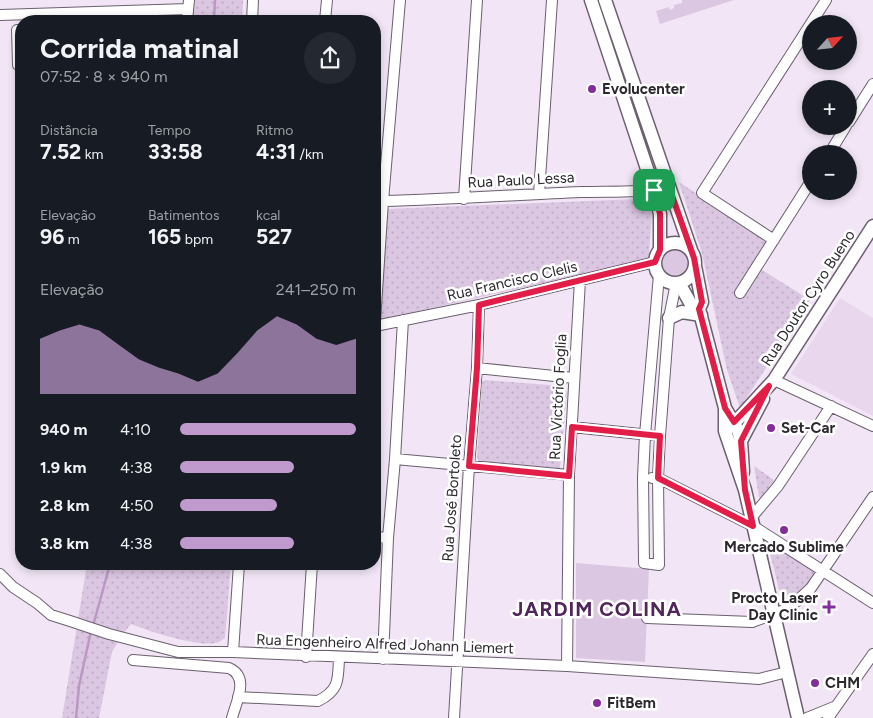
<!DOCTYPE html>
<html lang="pt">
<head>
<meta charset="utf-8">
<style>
	body { margin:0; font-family:Figtree,sans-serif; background:#242831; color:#f1f3f6; height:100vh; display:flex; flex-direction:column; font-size:19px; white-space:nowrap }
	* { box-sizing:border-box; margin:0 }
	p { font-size:16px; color:#9ea1a6 }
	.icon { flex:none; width:28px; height:28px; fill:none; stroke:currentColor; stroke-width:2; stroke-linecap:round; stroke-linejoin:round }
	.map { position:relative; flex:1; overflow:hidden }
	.drawer { position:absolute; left:15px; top:15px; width:366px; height:555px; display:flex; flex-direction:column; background:#171b24; border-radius:20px; box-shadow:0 2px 8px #0003 }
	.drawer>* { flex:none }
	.needle { width:32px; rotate:63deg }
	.tools { position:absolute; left:802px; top:15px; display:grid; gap:10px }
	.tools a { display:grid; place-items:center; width:55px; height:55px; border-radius:50%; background:#171b24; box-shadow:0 2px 8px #0003; font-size:25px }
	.pin { position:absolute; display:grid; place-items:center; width:42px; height:42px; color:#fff; margin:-21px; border-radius:10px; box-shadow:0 2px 8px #0006 }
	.round { display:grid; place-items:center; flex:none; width:52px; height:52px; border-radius:26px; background:#242831 }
	.overview { display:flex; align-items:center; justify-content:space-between; height:85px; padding:0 25px }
	h1 { font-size:28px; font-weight:700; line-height:38px }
	.stats { display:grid; grid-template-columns:repeat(3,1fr); gap:8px; height:85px; padding:5px 25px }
	.stats div { display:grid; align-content:center }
	.stats b { font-size:21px; font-weight:700 }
	.stats small { font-size:14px; font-weight:400 }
	.stats p { font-size:14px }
	.chart { height:140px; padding:10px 25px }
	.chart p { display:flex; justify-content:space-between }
	.chart svg { width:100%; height:90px; margin-top:5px; fill:#c09acd; opacity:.7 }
	ul { padding:0 25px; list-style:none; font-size:16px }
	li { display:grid; grid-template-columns:80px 60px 1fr; align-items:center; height:38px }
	li i { height:12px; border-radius:6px; background:#c09acd }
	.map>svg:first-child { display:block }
	.built { fill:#e9d8ed }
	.grass { fill:#dcc7e3 }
	.park { fill:url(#park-dots) }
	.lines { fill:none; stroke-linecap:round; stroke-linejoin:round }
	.stream { stroke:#b999c2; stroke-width:2.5 }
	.minor-casing { stroke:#6b606e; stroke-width:12 }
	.tertiary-casing { stroke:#6b606e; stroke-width:15 }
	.minor { stroke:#fff; stroke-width:10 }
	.tertiary { stroke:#fff; stroke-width:12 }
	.route-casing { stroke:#fff; stroke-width:10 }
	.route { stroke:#e11d48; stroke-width:6 }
	.poi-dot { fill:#842d9a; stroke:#fff; stroke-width:2 }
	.labels { text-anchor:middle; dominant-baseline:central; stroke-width:5; stroke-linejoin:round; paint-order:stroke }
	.poi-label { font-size:15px; font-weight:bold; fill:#2c282e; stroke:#fff; text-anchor:start }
	.street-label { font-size:15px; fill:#2c282e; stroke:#fff }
	.district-label { font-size:20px; font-weight:bold; letter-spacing:1px; fill:#50265b; stroke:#fff }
</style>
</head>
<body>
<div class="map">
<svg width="873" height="718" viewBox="0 0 873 718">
	<defs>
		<pattern id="park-dots" width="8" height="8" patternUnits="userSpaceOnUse" patternTransform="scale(1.25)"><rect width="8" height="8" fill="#dcc7e3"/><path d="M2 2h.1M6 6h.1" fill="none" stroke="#bdabc3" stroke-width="1.8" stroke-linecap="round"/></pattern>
	</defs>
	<rect width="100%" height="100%" fill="#f2e6f6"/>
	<path class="built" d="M840 298 873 318V416L791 374Z"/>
	<path class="grass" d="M682 0H734L660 24 656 11 669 7 670 10 674 8V5L682 3Z
		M662 262a13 13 0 1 1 26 0a13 13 0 1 1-26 0Z
		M576 563 649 569 645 662 576 658Z"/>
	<path class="park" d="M193 0H243L242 21H189Z
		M679 182 769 241 737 292 744 296 761 269 810 300 740 408 727 370 702 253Z
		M637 199 648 204 652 214 649 254 647 258 641 261 379 320 387 209Z
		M485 380 562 386 567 392 560 468 484 463 478 461 477 456 482 382Z
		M754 466 774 480 763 498 760 499 759 497Z
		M767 541 818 571 808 585 783 606Z
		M87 564H231L225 638C223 639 221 641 219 642 202 649 148 631 131 624L123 634 112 652 99 718H62Z"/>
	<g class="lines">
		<path class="stream" d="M214 21 215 0
			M93 626 110 564
			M76 718 79 686 91 631"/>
		<defs>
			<path id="minor" d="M0 15 188 9
				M187 21 189 0
				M252 21 253 0
				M325 21 327 0
				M17 30 18 65H21
				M849 122 873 84
				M829 154 846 126
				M539 194 552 0
				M375 199 383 201C449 199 515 195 581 192 611 191 640 193 669 187
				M464 199 477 0
				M774 240 702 193 826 0
				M659 275 645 435 643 477 644 563 659 565 658 478 660 436 669 318 676 283
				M740 293 811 181
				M375 321 383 201 400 0
				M375 326 479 305 655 262
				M477 368 574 378
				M774 380 873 426
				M572 427 650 435
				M395 459 569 475
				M652 478H658L753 526 873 603
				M751 518 778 486 831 406
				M375 537 388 538
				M0 574 13 587 37 603 51 615 70 621 109 634 178 652H233L567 666 759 679 787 672
				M647 618 752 622 782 611 797 601 811 588 873 497
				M233 652 239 564
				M306 657 312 564
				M383 659 388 538 395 459 403 320
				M133 660 229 668C250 677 236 702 232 718
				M567 666 569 475 580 280
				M238 697 318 701C340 690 338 679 339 657
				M454 718 469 466 477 368 479 305
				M807 718 834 707
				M828 718 873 654"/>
			<path id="tertiary" d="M591 0 654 190 660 214V250
				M605 0 691 250
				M655 263a20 20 0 1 1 40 0a20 20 0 1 1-40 0Z
				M695 266 702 302 699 309 725 408 738 430 741 441 743 472
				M679 283 692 306 699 309
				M669 318 682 312 701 315
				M725 408V431L745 490 798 718
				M725 431 740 417 774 380 873 226
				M741 441 763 399"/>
		</defs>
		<use href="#minor" class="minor-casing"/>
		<use href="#tertiary" class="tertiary-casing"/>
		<use href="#minor" class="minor"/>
		<use href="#tertiary" class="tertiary"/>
	</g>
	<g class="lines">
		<defs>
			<path id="route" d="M669 187 694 258 702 302 699 309 725 408 734 422 769 386 741 441 745 490 753 526 658 478 660 436 572 427 569 476 469 466 477 368 479 305 655 262 660 250V214L654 190Z"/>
		</defs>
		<use href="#route" class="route-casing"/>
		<use href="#route" class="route"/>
	</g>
	<g class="poi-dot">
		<circle cx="592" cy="89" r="5"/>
		<circle cx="771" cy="428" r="5"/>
		<circle cx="784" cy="530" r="5"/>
		<path d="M826.5 599.5h5v5h5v5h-5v5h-5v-5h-5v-5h5z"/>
		<circle cx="815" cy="683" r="5"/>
		<circle cx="597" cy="703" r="5"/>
	</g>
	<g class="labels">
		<g class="poi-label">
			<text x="602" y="89">Evolucenter</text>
			<text x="781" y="428">Set-Car</text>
			<text x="784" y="547" text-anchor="middle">Mercado Sublime</text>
			<text x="818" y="598" text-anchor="end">Procto Laser<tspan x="818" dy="17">Day Clinic</tspan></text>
			<text x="825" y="683">CHM</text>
			<text x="607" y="703">FitBem</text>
		</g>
		<g class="street-label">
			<text transform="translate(521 180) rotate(-3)">Rua Paulo Lessa</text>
			<text transform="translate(512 281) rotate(-13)">Rua Francisco Clelis</text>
			<text transform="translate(808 298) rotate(-57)">Rua Doutor Cyro Bueno</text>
			<text transform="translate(558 397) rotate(-87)">Rua Victório Foglia</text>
			<text transform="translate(452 498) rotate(-86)">Rua José Bortoleto</text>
			<text transform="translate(385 644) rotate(2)">Rua Engenheiro Alfred Johann Liemert</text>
		</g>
		<g class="district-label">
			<text x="597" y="609">JARDIM COLINA</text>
		</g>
	</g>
</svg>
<div class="tools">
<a><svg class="needle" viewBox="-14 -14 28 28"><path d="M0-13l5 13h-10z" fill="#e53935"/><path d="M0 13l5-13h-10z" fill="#9ea1a6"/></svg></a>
<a>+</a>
<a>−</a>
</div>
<div class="pin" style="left:654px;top:190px;background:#1e9e55"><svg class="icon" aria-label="arrive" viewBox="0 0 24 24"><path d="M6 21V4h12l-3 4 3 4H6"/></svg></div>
<section class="drawer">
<div class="overview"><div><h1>Corrida matinal</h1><p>07:52 · 8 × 940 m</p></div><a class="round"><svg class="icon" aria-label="share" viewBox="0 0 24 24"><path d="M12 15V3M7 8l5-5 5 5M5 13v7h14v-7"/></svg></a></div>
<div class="stats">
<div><p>Distância</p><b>7.52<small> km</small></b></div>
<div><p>Tempo</p><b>33:58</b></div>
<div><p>Ritmo</p><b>4:31<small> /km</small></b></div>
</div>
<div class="stats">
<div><p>Elevação</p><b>96<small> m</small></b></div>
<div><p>Batimentos</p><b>165<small> bpm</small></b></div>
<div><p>kcal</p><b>527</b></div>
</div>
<div class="chart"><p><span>Elevação</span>241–250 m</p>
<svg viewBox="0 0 160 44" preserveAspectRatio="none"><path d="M0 44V17L10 13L20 10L30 13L40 20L50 27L60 31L70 34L80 38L90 34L100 24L110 13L120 6L130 10L140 17L150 20L160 17V44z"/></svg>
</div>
<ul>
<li><b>940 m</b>4:10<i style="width:100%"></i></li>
<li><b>1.9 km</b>4:38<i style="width:65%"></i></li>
<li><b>2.8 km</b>4:50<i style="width:55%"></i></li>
<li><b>3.8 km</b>4:38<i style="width:65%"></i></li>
</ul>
</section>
</div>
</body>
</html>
